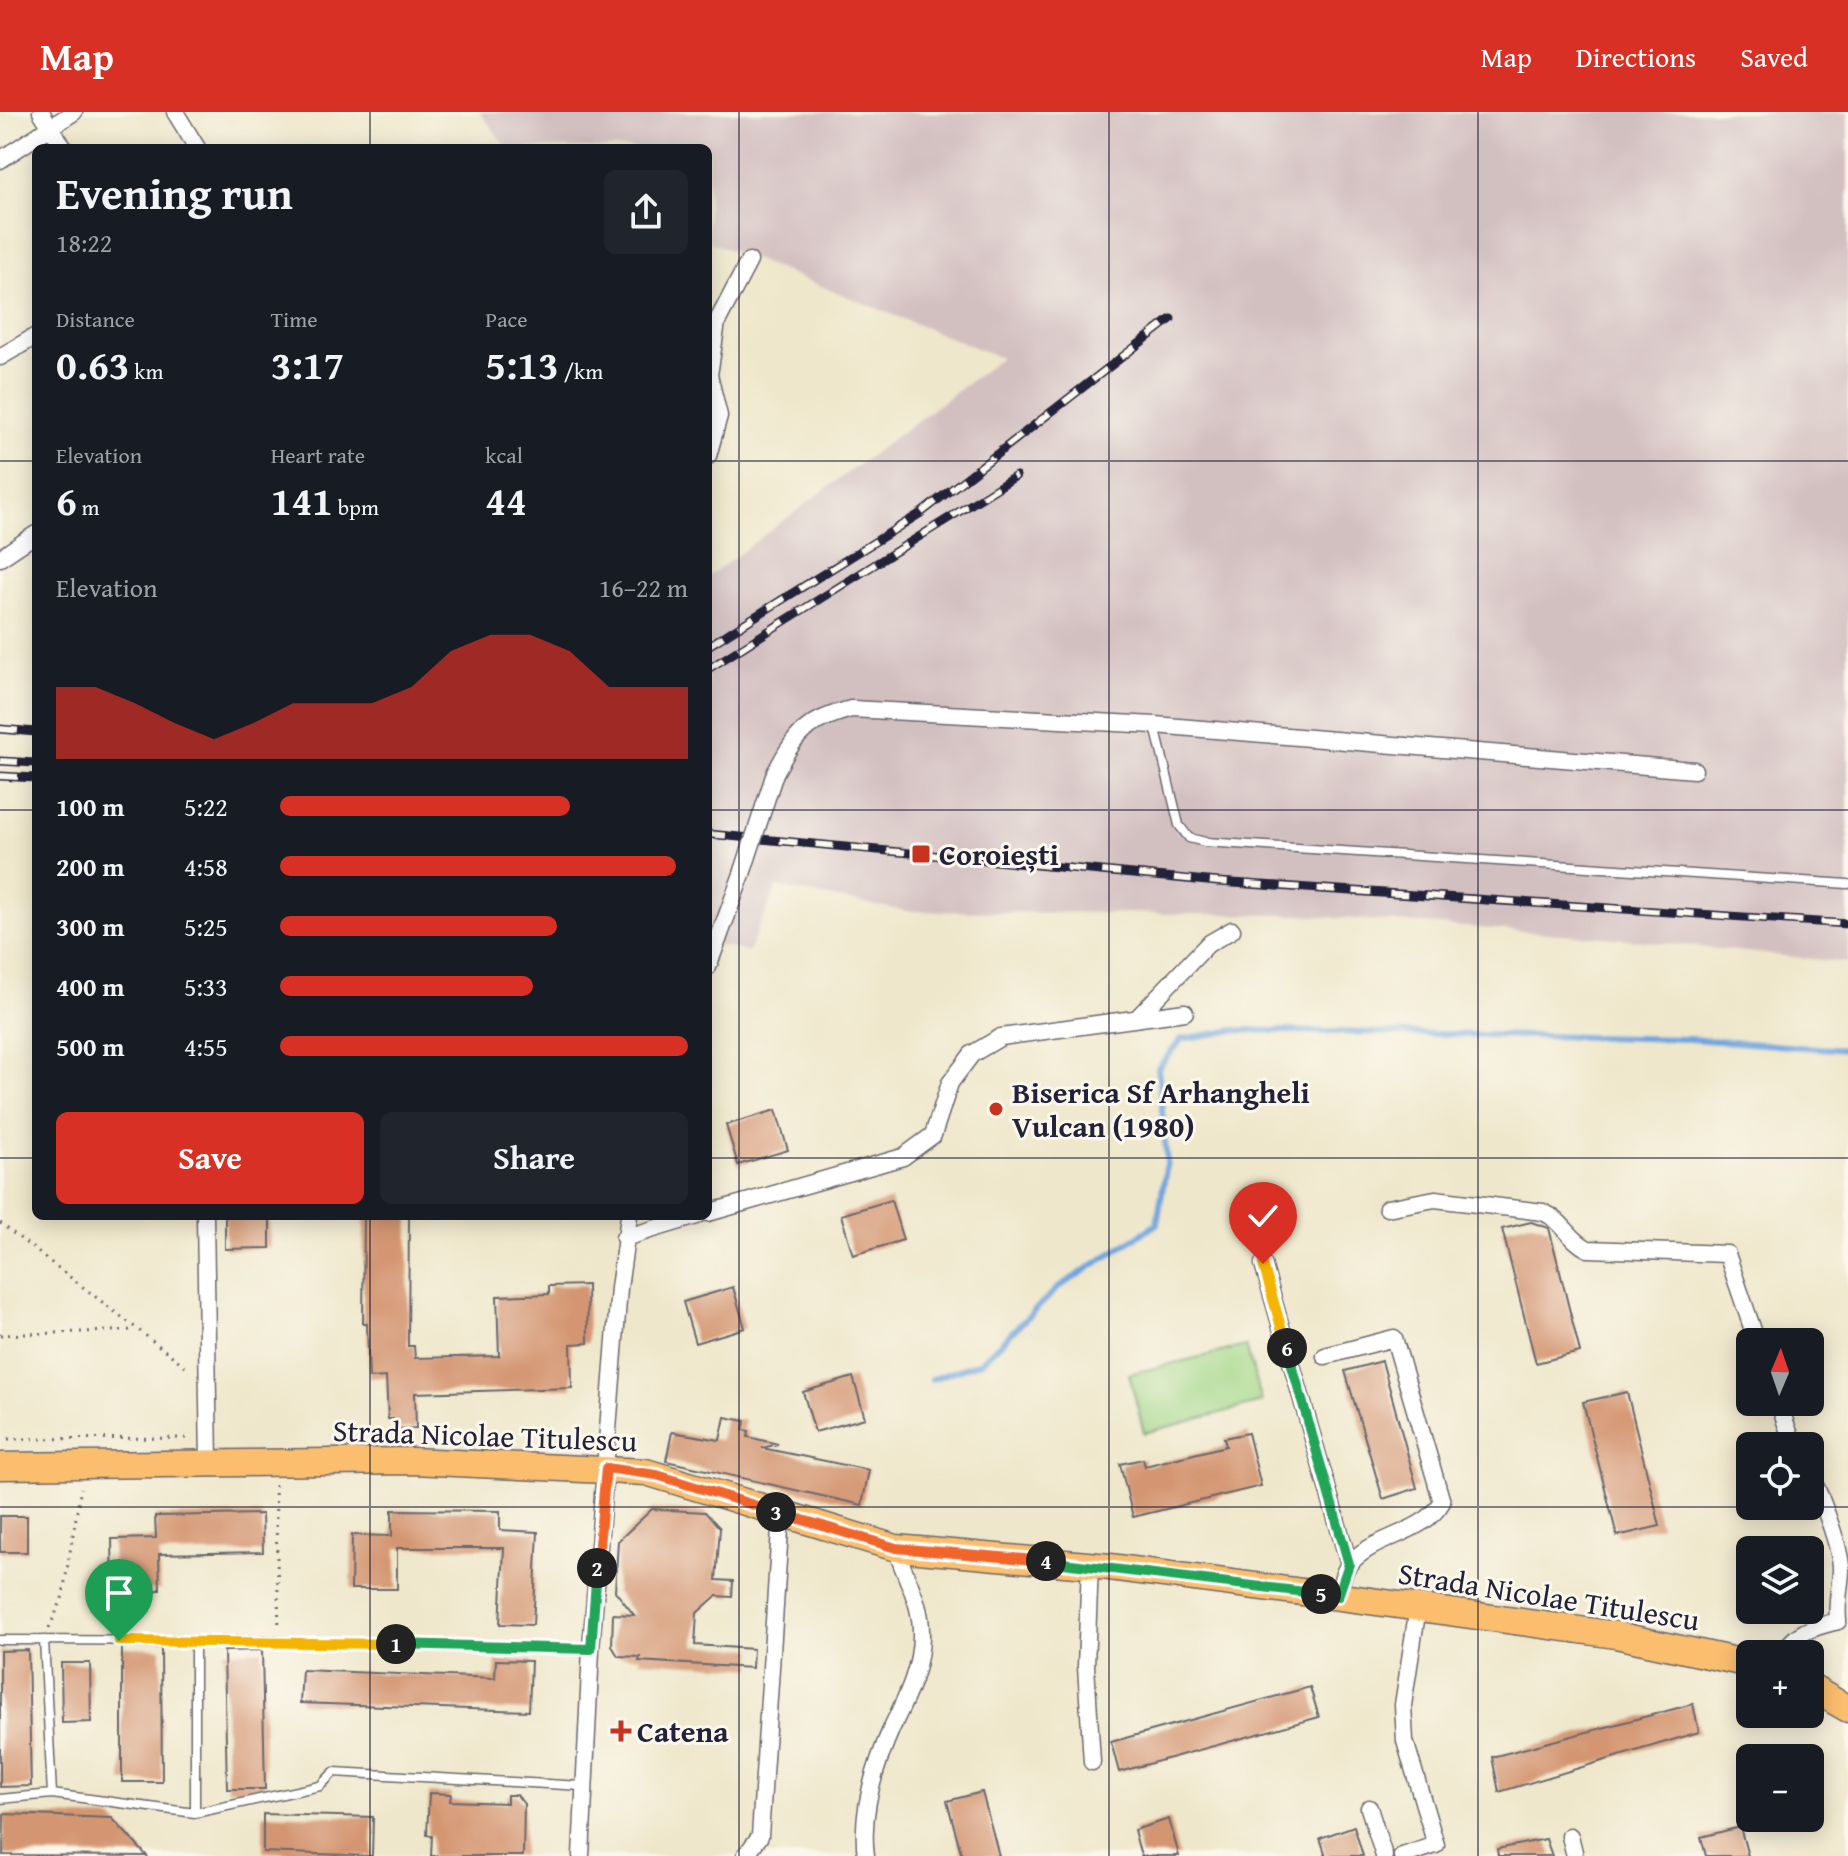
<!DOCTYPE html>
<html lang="en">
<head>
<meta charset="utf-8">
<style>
	body { margin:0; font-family:"Gentium Book Plus",serif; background:#20242c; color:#f1f3f6; height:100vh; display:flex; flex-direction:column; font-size:30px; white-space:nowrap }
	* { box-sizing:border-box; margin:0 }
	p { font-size:26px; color:#9ea1a6 }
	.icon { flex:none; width:44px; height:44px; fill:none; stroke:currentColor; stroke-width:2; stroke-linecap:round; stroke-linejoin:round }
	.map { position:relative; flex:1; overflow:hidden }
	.side { position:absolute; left:32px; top:32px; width:680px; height:1076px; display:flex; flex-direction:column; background:#171b24; border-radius:12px; box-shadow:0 4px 20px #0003 }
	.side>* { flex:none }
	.needle { width:52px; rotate:2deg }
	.tools { position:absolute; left:1736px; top:1216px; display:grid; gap:16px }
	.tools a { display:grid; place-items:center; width:88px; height:88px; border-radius:12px; background:#171b24; box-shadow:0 4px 20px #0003; font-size:40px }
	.pin { position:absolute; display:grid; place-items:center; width:68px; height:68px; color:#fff; margin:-82px -34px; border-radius:50% 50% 50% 0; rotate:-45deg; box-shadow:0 0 8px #0007 }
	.pin .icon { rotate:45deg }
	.km { position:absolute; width:40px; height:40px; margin:-20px; border-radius:50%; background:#222; color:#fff; font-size:22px; line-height:40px; text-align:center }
	.round { display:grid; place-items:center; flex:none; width:84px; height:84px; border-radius:12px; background:#20242c }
	.summary { display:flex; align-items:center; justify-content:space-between; height:136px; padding:0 24px }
	h1 { font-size:44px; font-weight:800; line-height:60px }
	.stats { display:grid; grid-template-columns:repeat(3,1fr); gap:12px; height:136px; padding:8px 24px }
	.stats div { display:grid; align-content:center }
	.stats b { font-size:40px; font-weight:800 }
	.stats small { font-size:22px; font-weight:400 }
	.stats p { font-size:22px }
	.chart { height:224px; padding:16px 24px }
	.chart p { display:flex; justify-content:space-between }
	.chart svg { width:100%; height:144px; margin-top:8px; fill:#d93025; opacity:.7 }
	.cta { display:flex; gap:16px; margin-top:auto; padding:16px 24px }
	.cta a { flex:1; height:92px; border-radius:12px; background:#d93025; color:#fff; font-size:32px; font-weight:800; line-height:92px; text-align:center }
	.cta a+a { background:#20242c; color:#f1f3f6 }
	ul { padding:0 24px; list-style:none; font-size:26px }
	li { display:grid; grid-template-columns:128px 96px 1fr; align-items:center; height:60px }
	li i { height:20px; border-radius:10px; background:#d93025 }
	header { display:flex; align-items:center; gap:48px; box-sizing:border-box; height:112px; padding:0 40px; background:#d93025; color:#fff }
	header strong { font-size:38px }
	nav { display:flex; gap:44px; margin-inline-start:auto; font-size:28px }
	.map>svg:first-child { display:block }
	.industrial { fill:#d2bfc0 }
	.green { fill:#a2d787; stroke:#627c61; stroke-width:2 }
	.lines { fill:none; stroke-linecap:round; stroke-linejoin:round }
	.stream { stroke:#70a5dd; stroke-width:6 }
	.building { fill:#d49672 }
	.service-casing { stroke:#6a676d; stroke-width:11 }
	.minor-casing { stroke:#6a676d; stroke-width:19 }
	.primary-casing { stroke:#6a676d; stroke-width:29 }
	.path { stroke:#6a676d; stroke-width:3; stroke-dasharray:2 6; stroke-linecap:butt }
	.service { stroke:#fff; stroke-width:8 }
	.minor { stroke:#fff; stroke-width:16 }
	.primary { stroke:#fbbe6e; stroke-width:26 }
	.rail-casing { stroke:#22223b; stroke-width:9 }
	.rail { stroke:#fbf7ec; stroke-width:6; stroke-dasharray:18; stroke-linecap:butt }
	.minor-bridge-casing { stroke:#6a676d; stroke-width:19; stroke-linecap:butt }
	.minor-bridge { stroke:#fff; stroke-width:16 }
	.split-1-casing { stroke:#fff; stroke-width:16 }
	.split-2-casing { stroke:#fff; stroke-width:16 }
	.split-3-casing { stroke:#fff; stroke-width:16 }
	.split-4-casing { stroke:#fff; stroke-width:16 }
	.split-5-casing { stroke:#fff; stroke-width:16 }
	.split-6-casing { stroke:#fff; stroke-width:16 }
	.split-7-casing { stroke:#fff; stroke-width:16 }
	.split-1 { stroke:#f5b400; stroke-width:10 }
	.split-2 { stroke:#22a559; stroke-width:10 }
	.split-3 { stroke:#f0652b; stroke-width:10 }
	.split-4 { stroke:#f0652b; stroke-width:10 }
	.split-5 { stroke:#22a559; stroke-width:10 }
	.split-6 { stroke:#22a559; stroke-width:10 }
	.split-7 { stroke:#f5b400; stroke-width:10 }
	.grid { fill:none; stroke:#22223b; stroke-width:2; stroke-opacity:0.55 }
	.poi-dot { fill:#c8321e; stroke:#fbf7ec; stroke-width:3 }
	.labels { text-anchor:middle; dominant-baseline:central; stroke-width:6; stroke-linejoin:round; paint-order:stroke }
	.poi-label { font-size:30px; font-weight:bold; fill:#22223b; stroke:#fbf7ec; text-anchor:start }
	.street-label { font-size:30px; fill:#22223b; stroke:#fbf7ec }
</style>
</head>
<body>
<header>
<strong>Map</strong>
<nav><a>Map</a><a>Directions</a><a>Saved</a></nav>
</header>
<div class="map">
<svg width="1848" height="1744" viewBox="0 0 1848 1744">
	<rect width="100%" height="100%" fill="#fbf7ec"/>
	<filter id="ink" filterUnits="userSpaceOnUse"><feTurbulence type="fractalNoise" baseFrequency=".0125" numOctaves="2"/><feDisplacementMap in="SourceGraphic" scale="16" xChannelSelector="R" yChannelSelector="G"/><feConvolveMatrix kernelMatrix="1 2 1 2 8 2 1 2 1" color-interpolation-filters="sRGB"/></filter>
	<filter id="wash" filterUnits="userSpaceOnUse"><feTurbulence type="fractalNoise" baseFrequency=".006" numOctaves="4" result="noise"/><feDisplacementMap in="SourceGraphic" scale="32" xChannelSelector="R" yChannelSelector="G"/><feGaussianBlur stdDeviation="1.8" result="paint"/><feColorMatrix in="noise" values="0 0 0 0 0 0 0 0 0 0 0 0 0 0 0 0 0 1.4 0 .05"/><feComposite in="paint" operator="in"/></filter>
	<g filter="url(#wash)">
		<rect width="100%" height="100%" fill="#efe7cb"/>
		<path class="industrial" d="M480 0H1848V851L1616 826 1300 803 905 799 777 775 748 840 708 831V465L1001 246 708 129V36H507Z"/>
		<path class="green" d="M1246 1234 1262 1290 1144 1321 1129 1262Z"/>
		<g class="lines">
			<path class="stream" d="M932 1267 981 1250 1059 1175 1157 1112 1167 1050 1158 956 1182 927 1235 918 1689 927 1848 938"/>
		</g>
		<g id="blocks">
			<path class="building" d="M776 998 788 1038 738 1053 726 1013Z
				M891 1088 903 1128 853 1143 841 1103Z
				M225 1104H270V1136L225 1137Z
				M364 1104H409L408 1234H414L415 1246 499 1244 497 1184 549 1182V1174L587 1173 588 1231 571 1232 572 1276 415 1281 416 1316 394 1317 393 1307H388L386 1265 369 1266 367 1212H363Z
				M1531 1110 1549 1116 1580 1240 1536 1251 1502 1117Z
				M733 1175 745 1216 695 1231 683 1190Z
				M1382 1249 1417 1376 1383 1387 1345 1259Z
				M853 1265 865 1306 815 1320 803 1280Z
				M1627 1280 1660 1414 1617 1424 1583 1290Z
				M725 1305 745 1309 743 1318 749 1319 748 1325 778 1332 762 1336 869 1358 862 1393 666 1349 672 1320 720 1328Z
				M1248 1321 1261 1374 1133 1405 1120 1352 1143 1347 1145 1354 1226 1334 1224 1326Z
				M652 1397 705 1400 720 1416 716 1468 733 1469 732 1485 716 1484 697 1501 695 1533 753 1537 752 1556 639 1549 640 1545 618 1544 612 1534 613 1502 634 1503 615 1479 618 1429Z
				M392 1398 500 1399V1418L538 1420 533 1513 500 1512 504 1436H397V1477H351L352 1423 392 1424Z
				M262 1402 263 1440 159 1442 160 1478 113 1479 112 1427 156 1426 155 1404Z
				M0 1404H27V1440H0Z
				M122 1535 161 1536 162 1670H122Z
				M28 1538 31 1674 0 1675V1539Z
				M262 1538 265 1677H227L224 1539Z
				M496 1548 531 1549 529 1599 300 1591 302 1558 495 1566Z
				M61 1551H90L91 1610 62 1611Z
				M1310 1575 1319 1605 1119 1660 1111 1630Z
				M1693 1592 1699 1620 1499 1680 1492 1645Z
				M982 1680 999 1744H962L947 1689Z
				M429 1681 451 1682 450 1689 507 1691V1683H517L524 1692 523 1744H431L432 1724 427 1723Z
				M4 1702 112 1706 147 1744 3 1743Z
				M263 1702 373 1705 372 1744 263 1740Z
				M1169 1707 1179 1744H1141L1134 1718Z
				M1354 1714 1363 1744H1326L1320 1726Z
				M1740 1715 1748 1744H1706L1701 1725Z
				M1546 1727 1552 1744H1498L1497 1737Z"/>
		</g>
	</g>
	<g filter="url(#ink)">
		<use href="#blocks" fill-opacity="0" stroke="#6a676d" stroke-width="2"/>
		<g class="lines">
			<defs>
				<path id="service" d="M1155 614 1179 713 1189 726 1205 730 1848 772
					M0 1528 279 1529 591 1537
					M44 1528 52 1682
					M0 1687 52 1682 195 1701V1529
					M195 1701 320 1674 334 1660 582 1674"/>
				<path id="minor" d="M41 0 64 36
					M175 0 197 36
					M0 48 74 0
					M0 245 36 224
					M708 344 719 304 709 263 717 210 749 149
					M0 446 36 422
					M775 661C797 620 805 610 851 597L1155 613 1694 658
					M708 855 742 762
					M1137 906 1208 832 1232 818
					M1387 1096 1435 1087 1543 1100C1564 1109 1569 1128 1588 1137L1727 1142 1757 1230
					M708 1101 903 1045 933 1023 950 971 972 942 1001 925 1185 900
					M205 1104 209 1351
					M624 1126 697 1104
					M1263 1152 1349 1452
					M1325 1244 1394 1226 1442 1390C1424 1423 1370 1424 1348 1454 1342 1462 1340 1475 1338 1484
					M1778 1290 1794 1334
					M1090 1453 1086 1554 1092 1650
					M1784 1542C1793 1519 1816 1515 1838 1509 1836 1489 1840 1477 1841 1459 1842 1438 1820 1382 1810 1362
					M1369 1696 1384 1744
					M1570 1724 1575 1744
					M581 1744 591 1537 619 1176 629 1104
					M745 1744 760 1724 781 1402
					M866 1744C860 1700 875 1653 893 1613 908 1582 922 1554 921 1519 921 1489 904 1464 896 1436
					M1402 1744 1436 1733 1405 1629 1403 1593 1418 1495"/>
				<path id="primary" d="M0 1354 412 1349 646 1360 896 1436 1110 1455 1363 1488 1616 1523 1750 1552
					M1810 1575 1848 1597"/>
			</defs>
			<use href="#service" class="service-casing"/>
			<use href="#minor" class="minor-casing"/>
			<use href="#primary" class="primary-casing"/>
			<path class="path" d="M0 1111 189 1257
				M0 1223 136 1218
				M0 1327 192 1326
				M275 1373 279 1517
				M49 1516 62 1487 81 1376"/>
			<use href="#service" class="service"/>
			<use href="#minor" class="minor"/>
			<use href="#primary" class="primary"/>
			<defs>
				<path id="rail" d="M708 534 921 401 1171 207
					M708 557 1016 364
					M0 617 36 620
					M0 649 36 651
					M0 664 36 666
					M708 722 1218 770 1848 812"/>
			</defs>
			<use href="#rail" class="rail-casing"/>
			<use href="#rail" class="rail"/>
			<defs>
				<path id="minor-bridge" d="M742 762 775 661"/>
			</defs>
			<use href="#minor-bridge" class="minor-bridge-casing"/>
			<use href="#minor-bridge" class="minor-bridge"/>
		</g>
	</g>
	<g class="lines" filter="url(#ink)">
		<defs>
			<path id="split-1" d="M119 1529 396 1532"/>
			<path id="split-2" d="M396 1532 591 1537 597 1456"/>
			<path id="split-3" d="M597 1456 606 1356 657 1363 776 1400"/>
			<path id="split-4" d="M776 1400 896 1436 1046 1449"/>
			<path id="split-5" d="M1046 1449 1321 1482"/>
			<path id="split-6" d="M1287 1236 1349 1452 1338 1484 1321 1482"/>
			<path id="split-7" d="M1263 1152 1287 1236"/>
		</defs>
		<use href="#split-1" class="split-1-casing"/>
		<use href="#split-2" class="split-2-casing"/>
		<use href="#split-3" class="split-3-casing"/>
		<use href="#split-4" class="split-4-casing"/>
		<use href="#split-5" class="split-5-casing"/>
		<use href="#split-6" class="split-6-casing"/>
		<use href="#split-7" class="split-7-casing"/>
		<use href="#split-1" class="split-1"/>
		<use href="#split-2" class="split-2"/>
		<use href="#split-3" class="split-3"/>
		<use href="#split-4" class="split-4"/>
		<use href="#split-5" class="split-5"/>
		<use href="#split-6" class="split-6"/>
		<use href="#split-7" class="split-7"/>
	</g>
	<path class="grid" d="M370 0V36M739 0V1744M1109 0V1744M1478 0V1744M0 349H36M708 349H1848M0 698H36M708 698H1848M0 1046H36M708 1046H1848M370 1104V1744M0 1395H1848"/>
	<g class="poi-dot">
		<rect x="911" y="732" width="20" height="20" rx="4"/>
		<circle cx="996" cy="997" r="8"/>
		<path d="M617 1607h8v8h8v8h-8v8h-8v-8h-8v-8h8z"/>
	</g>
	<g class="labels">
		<g class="poi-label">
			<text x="939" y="742">Coroiești</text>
			<text x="1012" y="980">Biserica Sf Arhangheli<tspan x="1012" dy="34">Vulcan (1980)</tspan></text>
			<text x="637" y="1619">Catena</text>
		</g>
		<g class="street-label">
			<text transform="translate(485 1323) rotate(2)">Strada Nicolae Titulescu</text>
			<text transform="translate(1549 1484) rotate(9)">Strada Nicolae Titulescu</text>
		</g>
	</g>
</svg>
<div class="tools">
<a><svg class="needle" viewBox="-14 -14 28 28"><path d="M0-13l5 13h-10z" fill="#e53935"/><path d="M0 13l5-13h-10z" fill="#9ea1a6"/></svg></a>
<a><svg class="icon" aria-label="locate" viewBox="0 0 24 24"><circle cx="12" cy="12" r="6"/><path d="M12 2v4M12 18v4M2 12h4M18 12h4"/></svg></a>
<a><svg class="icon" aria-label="layers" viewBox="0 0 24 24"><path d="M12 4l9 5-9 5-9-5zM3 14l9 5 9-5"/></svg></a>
<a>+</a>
<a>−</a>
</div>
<div class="pin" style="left:119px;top:1529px;background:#1e9e55"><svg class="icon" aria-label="arrive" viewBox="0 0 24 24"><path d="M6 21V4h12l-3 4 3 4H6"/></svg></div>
<div class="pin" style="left:1263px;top:1152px;background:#d93025"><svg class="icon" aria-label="check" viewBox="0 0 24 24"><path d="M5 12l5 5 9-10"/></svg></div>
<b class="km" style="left:396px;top:1532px">1</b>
<b class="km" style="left:597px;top:1456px">2</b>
<b class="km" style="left:776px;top:1400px">3</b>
<b class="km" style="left:1046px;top:1449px">4</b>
<b class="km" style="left:1321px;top:1482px">5</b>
<b class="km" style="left:1287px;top:1236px">6</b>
<section class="side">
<div class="summary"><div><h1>Evening run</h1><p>18:22</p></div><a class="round"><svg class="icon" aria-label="share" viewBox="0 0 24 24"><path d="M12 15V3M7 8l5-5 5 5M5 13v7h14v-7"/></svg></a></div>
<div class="stats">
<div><p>Distance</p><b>0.63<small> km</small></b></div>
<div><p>Time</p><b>3:17</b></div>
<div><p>Pace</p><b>5:13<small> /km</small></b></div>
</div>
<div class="stats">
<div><p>Elevation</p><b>6<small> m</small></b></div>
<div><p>Heart rate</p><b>141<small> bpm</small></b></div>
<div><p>kcal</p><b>44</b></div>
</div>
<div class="chart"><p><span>Elevation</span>16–22 m</p>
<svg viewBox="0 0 160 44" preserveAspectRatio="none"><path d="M0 44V22L10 22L20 27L30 33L40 38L50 33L60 27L70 27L80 27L90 22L100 11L110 6L120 6L130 11L140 22L150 22L160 22V44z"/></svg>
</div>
<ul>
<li><b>100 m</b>5:22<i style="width:71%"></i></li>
<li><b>200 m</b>4:58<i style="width:97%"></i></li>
<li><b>300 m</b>5:25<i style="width:68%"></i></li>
<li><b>400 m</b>5:33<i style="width:62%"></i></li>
<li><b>500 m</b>4:55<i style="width:100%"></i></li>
</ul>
<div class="cta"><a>Save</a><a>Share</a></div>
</section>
</div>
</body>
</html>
